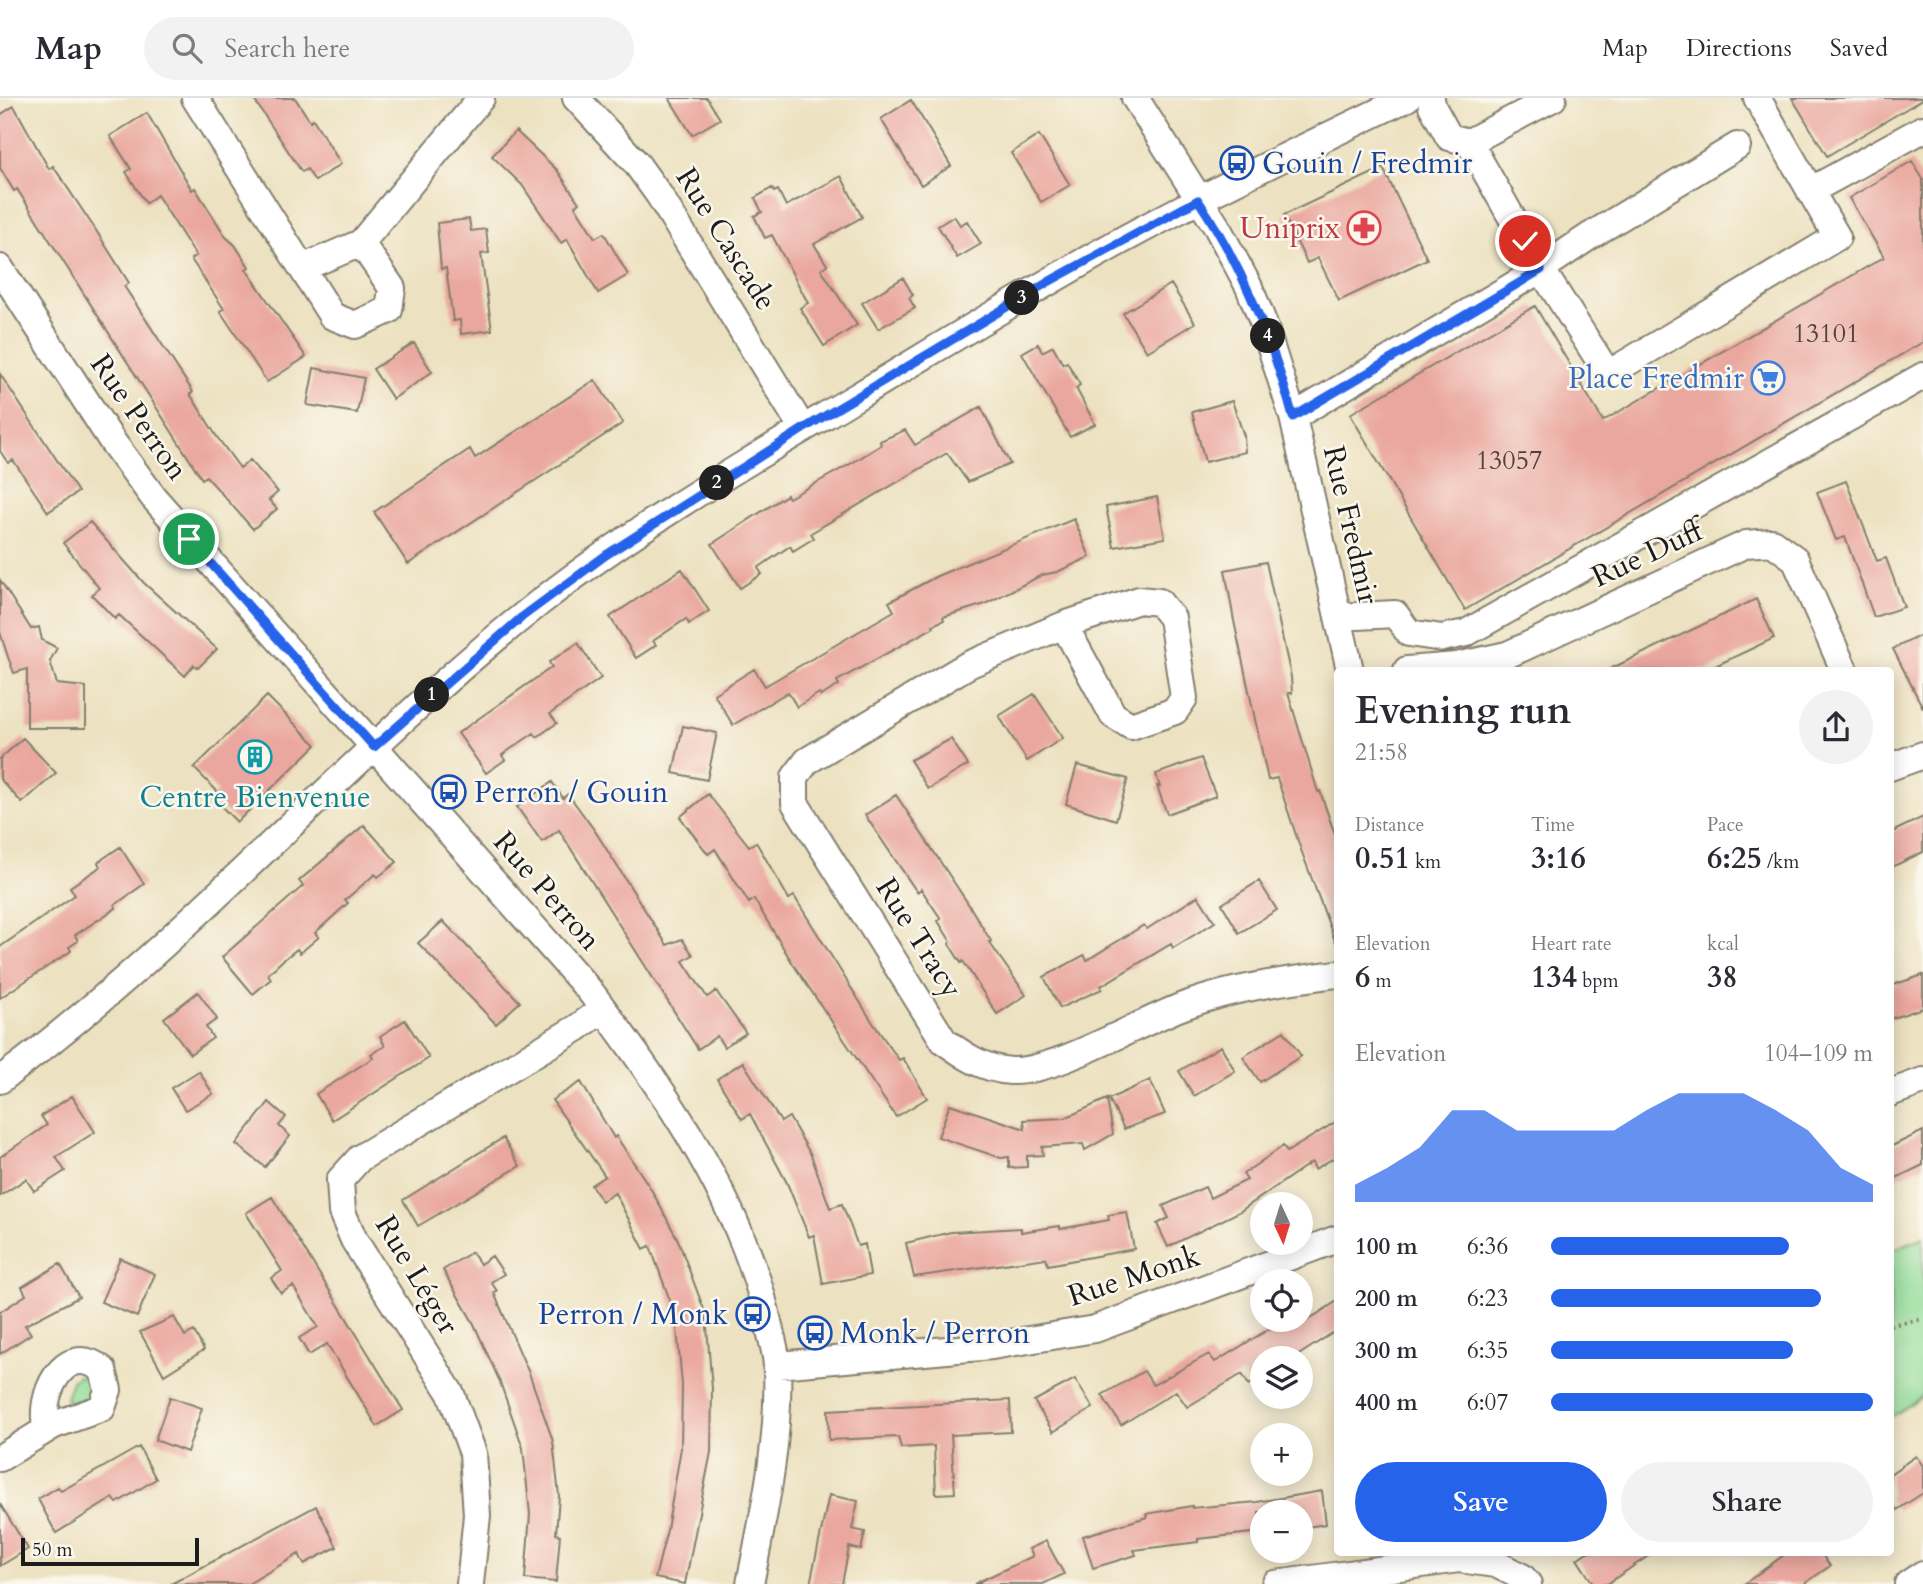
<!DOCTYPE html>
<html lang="en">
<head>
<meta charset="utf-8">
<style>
	body { margin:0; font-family:Cardo,serif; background:#f2f2f3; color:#2b2b33; height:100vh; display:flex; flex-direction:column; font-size:26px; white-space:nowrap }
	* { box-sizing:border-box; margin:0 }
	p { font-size:23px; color:#7c7c81 }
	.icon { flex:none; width:38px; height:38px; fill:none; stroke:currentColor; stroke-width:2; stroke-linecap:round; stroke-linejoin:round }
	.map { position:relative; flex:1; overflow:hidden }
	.panel { position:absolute; left:1334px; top:569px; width:560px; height:889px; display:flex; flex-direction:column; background:#fff; border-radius:7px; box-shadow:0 4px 18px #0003 }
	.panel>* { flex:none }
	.needle { width:46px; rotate:176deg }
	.controls { position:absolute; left:1250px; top:1094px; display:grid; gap:14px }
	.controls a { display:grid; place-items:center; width:63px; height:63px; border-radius:50%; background:#fff; box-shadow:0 4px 18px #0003; font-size:35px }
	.scale { position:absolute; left:21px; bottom:18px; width:178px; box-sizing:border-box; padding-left:7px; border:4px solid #1c1c1c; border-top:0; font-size:19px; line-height:24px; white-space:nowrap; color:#1c1c1c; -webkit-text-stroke:5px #fbf7ec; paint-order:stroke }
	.pin { position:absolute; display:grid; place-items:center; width:60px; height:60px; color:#fff; margin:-30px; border:4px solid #fff; border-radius:50%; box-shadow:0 2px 7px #0007 }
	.km { position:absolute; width:35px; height:35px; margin:-18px; border-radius:50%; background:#222; color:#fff; font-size:19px; line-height:35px; text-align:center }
	.round { display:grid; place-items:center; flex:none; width:74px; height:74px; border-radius:37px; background:#f2f2f3 }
	.head { display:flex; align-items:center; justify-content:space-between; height:119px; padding:0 21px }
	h1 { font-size:38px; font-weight:700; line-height:52px }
	.metrics { display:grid; grid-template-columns:repeat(3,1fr); gap:10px; height:119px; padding:7px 21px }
	.metrics div { display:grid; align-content:center }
	.metrics b { font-size:30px; font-weight:700 }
	.metrics small { font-size:19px; font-weight:400 }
	.metrics p { font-size:19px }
	.chart { height:196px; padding:14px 21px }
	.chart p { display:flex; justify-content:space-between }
	.chart svg { width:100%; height:126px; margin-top:7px; fill:#2563eb; opacity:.7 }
	.action { display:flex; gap:14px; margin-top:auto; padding:14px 21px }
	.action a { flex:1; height:80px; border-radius:42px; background:#2563eb; color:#fff; font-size:28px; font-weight:700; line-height:80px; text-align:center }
	.action a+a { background:#f2f2f3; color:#2b2b33 }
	ul { padding:0 21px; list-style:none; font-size:23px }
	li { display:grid; grid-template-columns:112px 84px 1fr; align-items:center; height:52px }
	li i { height:18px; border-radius:9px; background:#2563eb }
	header { display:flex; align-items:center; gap:42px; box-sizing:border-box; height:98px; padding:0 35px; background:#fff; border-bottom:2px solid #e1e1e2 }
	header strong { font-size:33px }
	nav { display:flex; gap:38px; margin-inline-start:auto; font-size:24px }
	.search { width:490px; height:63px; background:#f2f2f3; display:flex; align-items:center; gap:18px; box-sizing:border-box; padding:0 24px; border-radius:38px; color:#7c7c81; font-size:26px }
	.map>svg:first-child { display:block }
	.green { fill:#91dc99; stroke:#567c5a; stroke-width:2 }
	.building { fill:#eaa79f }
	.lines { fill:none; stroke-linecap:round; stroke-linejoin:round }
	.minor-casing { stroke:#847e6e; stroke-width:30 }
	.path { stroke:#847e6e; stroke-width:4.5; stroke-dasharray:2 5; stroke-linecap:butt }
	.minor { stroke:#fff; stroke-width:26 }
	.route-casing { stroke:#fff; stroke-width:14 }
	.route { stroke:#2563eb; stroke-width:9 }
	.labels { text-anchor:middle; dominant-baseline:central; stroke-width:5; stroke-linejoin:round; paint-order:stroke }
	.number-label { font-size:26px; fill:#503f3d }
	.transit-label { font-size:30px; fill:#164399; stroke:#fbf7ec; text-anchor:start }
	.health-label { font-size:30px; fill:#be3a42; stroke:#fbf7ec; text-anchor:end }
	.street-label { font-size:30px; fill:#1c1c1c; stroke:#fbf7ec }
	.shop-label { font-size:30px; fill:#366cbe; stroke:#fbf7ec; text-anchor:end }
	.culture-label { font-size:30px; fill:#0d838f; stroke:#fbf7ec }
</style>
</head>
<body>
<header>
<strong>Map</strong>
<div class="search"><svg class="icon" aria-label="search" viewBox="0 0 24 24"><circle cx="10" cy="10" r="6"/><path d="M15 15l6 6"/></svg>Search here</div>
<nav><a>Map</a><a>Directions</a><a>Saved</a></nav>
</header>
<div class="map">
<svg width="1923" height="1486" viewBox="0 0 1923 1486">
	<rect width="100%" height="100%" fill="#fbf7ec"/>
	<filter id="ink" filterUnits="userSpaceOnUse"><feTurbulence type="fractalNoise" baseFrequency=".0143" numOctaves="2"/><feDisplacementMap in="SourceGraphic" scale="14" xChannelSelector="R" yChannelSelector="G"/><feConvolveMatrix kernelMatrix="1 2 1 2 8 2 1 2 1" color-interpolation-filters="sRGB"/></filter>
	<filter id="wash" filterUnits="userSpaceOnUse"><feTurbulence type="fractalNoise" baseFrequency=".00686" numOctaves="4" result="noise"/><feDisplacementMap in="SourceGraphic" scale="28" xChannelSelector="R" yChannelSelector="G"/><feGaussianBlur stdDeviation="1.57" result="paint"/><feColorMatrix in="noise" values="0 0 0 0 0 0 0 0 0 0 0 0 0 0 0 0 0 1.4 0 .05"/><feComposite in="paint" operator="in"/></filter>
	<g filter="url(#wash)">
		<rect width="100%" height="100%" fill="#ece1c0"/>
		<path class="green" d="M1923 1139V1298L1890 1320V1153Z
			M78 1278 89 1280 93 1294 87 1300 70 1305 66 1301 72 1283Z"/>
		<g id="blocks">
			<path class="building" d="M253 0H295L310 23 313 21 341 66 315 83 307 71 302 74Z
				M669 0H707L720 21 692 37Z
				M1792 0H1923V1L1827 58Z
				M911 2 951 68 921 87 881 21Z
				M14 8 49 71 53 68 97 134 129 185 124 188 193 294 190 296 217 339 240 370 250 362 278 394 269 402 277 411 253 431 206 378 202 381 17 91 14 93 0 70V17Z
				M147 15 192 92 195 90 226 139 235 147 249 169 246 171 306 259 267 284 220 213 224 211 191 161 196 158 157 97 146 105 126 74 131 71 110 38Z
				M516 33 557 72 579 105 575 108 595 140 604 135 628 177 598 195 567 141 561 145 522 87 492 58Z
				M1039 37 1070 87 1041 104 1011 55Z
				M1912 63 1923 81V244L1465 512 1350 316 1535 208 1603 323 1884 159 1849 100Z
				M1383 70 1427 161 1339 203 1318 160 1307 165 1284 117Z
				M841 78 862 119 814 146 827 167 821 171 857 227 824 248 800 210 808 205 772 137 765 140 754 118 762 114 755 100 772 90 774 94 778 92 786 108Z
				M954 118 960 127 967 123 981 146 957 160 938 128Z
				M469 121 471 133 486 131 489 155 481 156 492 232 461 236 460 222 453 223 446 170 441 171 437 125Z
				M903 180 913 197 909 200 915 210 878 231 862 205Z
				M1171 186 1195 225 1147 254 1123 215Z
				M414 245 432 274 393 301 373 271Z
				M1038 246 1042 254 1053 248 1063 266 1067 264 1080 287 1076 290 1095 326 1070 339 1022 255Z
				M314 270 364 280 357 315 307 307Z
				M0 276 78 394 48 414 13 362 8 365 0 353Z
				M595 282 623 325 408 466 374 414 470 351 475 360Z
				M1232 303 1244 338 1245 354 1205 364 1192 314Z
				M981 309 1010 366 968 384 947 355 811 435 814 440 793 453 790 448 758 470 762 476 740 490 712 446 787 397 789 400 852 365 881 347 880 343 905 332 915 347Z
				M1846 383 1877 463 1886 460 1904 509 1874 519 1845 439 1836 442 1817 394Z
				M1157 399 1165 440 1114 449 1106 409Z
				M1074 421 1090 459 1057 474 1042 477 985 506 943 519 944 522 933 527 934 529 837 583 839 587 821 598 819 595 797 609 788 594 733 627 714 596 754 571 765 588 894 513 889 504 937 478Z
				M90 424 144 485 217 551 198 570 194 567 185 578 119 517 115 521 92 497 99 490 63 445Z
				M1266 464 1291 579 1292 595H1288L1318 694 1320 693 1337 743V842L1335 843 1300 749 1277 680 1268 682 1234 523 1225 472Z
				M682 471 709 513 689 526 686 521 653 543 656 547 636 560 610 519Z
				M0 482 31 531 39 529 42 542 57 550 50 563 57 586 86 589V630H27V571L14 575 8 559 0 534Z
				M1756 501 1774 540 1707 572H1608Z
				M1923 536V610L1893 551Z
				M578 545 601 580 550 616 557 625 537 639 534 635 502 657 505 662 486 675 458 635 552 569 549 564Z
				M1034 596 1063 640 1027 663 999 618Z
				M267 598 316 647 237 724 212 699 218 694 194 670Z
				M683 628 717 635 707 682 673 675Z
				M23 640 56 675 22 705 0 681V661Z
				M951 641 968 667 928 691 910 662Z
				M1201 660 1216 698 1167 716 1157 688 1160 689 1156 676Z
				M1077 667 1128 681 1116 722 1066 706Z
				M552 684 563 700 568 696 595 733 667 847 682 841 693 857 683 863 707 899 716 893 746 935 724 949 717 938 698 951 559 732 542 744 517 709Z
				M708 696 749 748 756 744 789 801 794 798 873 925 899 962 903 960 927 1000 896 1019 793 866 754 801 749 805 715 751 708 756 680 719Z
				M896 697 967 804 991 843 989 844 1026 897 997 916 963 863 961 865 949 846 951 844 938 823 941 821 921 791 917 794 865 717Z
				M1923 719V754L1890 770V735Z
				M364 727 397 764 378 779 375 776 345 802 348 805 315 835 319 839 300 855 297 851 282 863 268 876 271 881 253 896 222 859 303 788 299 783Z
				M120 749 144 786 115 807 116 810 75 837 78 843 69 849 71 853 0 900V849L75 797 70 789 100 769 98 764Z
				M1259 783 1277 812 1239 835 1222 806Z
				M1198 798 1215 824 1173 850 1171 846 1101 888 1102 891 1060 910 1044 879 1084 857 1087 862 1144 827 1147 831Z
				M443 823 520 904 496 926 418 845Z
				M1923 877V910L1890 921V888Z
				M198 894 217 921 206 929 213 940 190 956 164 920Z
				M405 922 429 960 332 1022 316 996 373 960 371 956 385 948 380 938Z
				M1284 933 1301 958 1260 984 1243 959Z
				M1221 948 1235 973 1194 998 1179 973Z
				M743 964 781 1024 789 1019 811 1057 830 1110 842 1106 858 1148 865 1146 870 1177 823 1186 814 1137 809 1139 787 1085 750 1016 742 1021 717 981Z
				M199 973 213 996 185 1012 171 990Z
				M1150 982 1165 1016 1124 1031 1109 1001Z
				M581 984 614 1040 616 1038 651 1091 678 1142 706 1217 712 1291 711 1354 685 1486 655 1480 667 1432 681 1350 682 1287 676 1219 650 1148 644 1151 615 1095 602 1103 591 1087 605 1078 552 1002Z
				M72 998 95 1034 56 1059 65 1073 34 1093 26 1081 0 1098V1059L47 1027 41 1018Z
				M1107 1001 1113 1036 1085 1052 1083 1046 1042 1049 1043 1057 1027 1058V1069L1009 1070V1059L1001 1060 938 1039 950 1006 1025 1031 1024 1022 1065 1020Z
				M269 1004 286 1019 279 1028 290 1038 265 1069 236 1046Z
				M1337 1023V1058L1315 1071 1312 1064 1239 1114 1168 1149 1157 1126 1169 1120 1163 1108 1205 1089 1210 1100 1247 1082 1243 1076 1283 1048 1287 1054Z
				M1923 1033V1067L1890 1083V1049Z
				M503 1040 520 1068 418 1128 403 1102Z
				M272 1099 403 1312 377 1328 327 1246 309 1257 299 1240 318 1229 293 1188 281 1195 271 1180 282 1173 246 1115Z
				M1127 1114 1134 1151 1048 1167 1046 1160 914 1179 906 1145 951 1134 1021 1130V1134L1060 1128V1131L1109 1122 1108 1117Z
				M472 1154 480 1166 492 1158 504 1176 491 1184 497 1193 494 1195 529 1275 553 1343 559 1398 556 1436 560 1437 556 1484 525 1481 530 1416 523 1350 500 1284 474 1226 443 1172Z
				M120 1160 155 1176 137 1219 101 1204Z
				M60 1166 79 1199 25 1227 31 1236 0 1256V1214L26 1197 22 1189Z
				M1337 1203V1232L1294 1260H1262V1279L1249 1287 1242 1276 1187 1309 1176 1293 1121 1327 1102 1297 1144 1273 1153 1287 1209 1256 1215 1264 1284 1222H1308Z
				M174 1219 185 1238 194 1233 204 1252 164 1277 140 1234Z
				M1075 1281 1093 1310 1053 1334 1034 1303Z
				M170 1299 202 1310 187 1354 155 1342Z
				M1010 1302 1011 1334 951 1337 955 1395 936 1396 934 1348 901 1350 898 1339 829 1342 828 1312Z
				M139 1349 156 1381 117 1405 113 1400 56 1435 38 1401 58 1389 61 1393Z
				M1916 1358 1923 1368V1395L1897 1412 1890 1402V1376Z
				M1322 1393 1326 1426 1300 1430V1414H1259L1261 1434 1198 1441V1444L1134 1452 1136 1457 1093 1470 1083 1438 1147 1419 1146 1416 1192 1408V1410L1257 1404Z
				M829 1397 858 1403 852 1431 865 1434 861 1452 849 1449 842 1486H810Z
				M0 1406 28 1451 0 1468Z
				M316 1408 337 1449 304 1466 299 1456 248 1486H171Z
				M1046 1443 1064 1476 1043 1486H974L1033 1458 1029 1451Z
				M1587 1454H1654L1607 1486H1594L1588 1478 1577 1461Z
				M1788 1454H1820L1830 1468 1804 1486H1744Z"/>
		</g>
	</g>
	<g filter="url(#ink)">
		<use href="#blocks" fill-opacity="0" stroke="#847e6e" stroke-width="2"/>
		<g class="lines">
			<defs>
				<path id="minor" d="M195 0 302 170 361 145 481 0
					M576 0 636 65 659 97 803 331
					M1135 0 1217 129 1249 189 1263 224 1293 319 1350 572
					M1431 0 1432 8 1449 39 1469 44 1541 171 1608 276 1837 139 1757 0
					M1469 44 1553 0
					M1810 93 1923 31
					M0 170 112 343 154 400 590 893C664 992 744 1106 769 1228 772 1242 777 1256 777 1270 780 1344 764 1414 750 1486
					M302 170 332 218 355 227 389 212 392 190 361 145
					M1293 319 1541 171 1590 138 1737 48
					M1338 519 1395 516 1409 535 1442 540 1466 535 1923 278
					M1064 527 1113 617 1131 628 1175 613 1184 600 1172 520 1159 504 1139 502 1064 527 968 567 807 663 795 679V705L944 943C966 959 984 971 1011 973 1055 975 1141 923 1186 907 1235 889 1285 883 1337 876
					M1407 572 1457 568 1507 557 1746 446 1772 444 1795 461 1844 572
					M1890 669 1923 657
					M0 982C194 839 350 654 539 505 636 429 746 365 851 302 943 247 1034 190 1128 139 1219 90 1313 45 1407 0
					M1890 995 1923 983
					M778 1267 992 1248 1095 1231 1337 1141
					M0 1360 54 1327 102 1310 108 1292 103 1272C63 1240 37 1302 47 1330
					M470 1486 477 1417 473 1355 451 1296 354 1142 342 1114 340 1082 360 1060 577 930 603 911
					M1275 1486 1459 1461 1496 1466 1522 1479 1528 1486
					M1908 1486 1923 1476"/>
			</defs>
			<use href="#minor" class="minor-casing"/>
			<path class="path" d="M1890 1227 1923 1221"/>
			<use href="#minor" class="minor"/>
		</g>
	</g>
	<g class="lines" filter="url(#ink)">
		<defs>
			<path id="route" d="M189 441 374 649 522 519 606 457 803 331 1050 183 1198 102C1243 169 1272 241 1293 319L1541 172 1525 143"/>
		</defs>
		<use href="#route" class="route-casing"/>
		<use href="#route" class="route"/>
	</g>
	<defs>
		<symbol id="bus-ring" viewBox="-11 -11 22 22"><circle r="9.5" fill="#fbf7ec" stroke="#1a4fb4" stroke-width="1.5"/><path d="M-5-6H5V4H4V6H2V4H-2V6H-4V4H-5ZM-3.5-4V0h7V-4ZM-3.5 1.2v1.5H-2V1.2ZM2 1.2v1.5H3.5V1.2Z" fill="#1a4fb4"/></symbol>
		<symbol id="pharmacy-ring" viewBox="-11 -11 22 22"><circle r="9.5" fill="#fbf7ec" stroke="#e0444e" stroke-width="1.5"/><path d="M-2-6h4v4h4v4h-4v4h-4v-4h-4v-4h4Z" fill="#e0444e"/></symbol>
		<symbol id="supermarket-ring" viewBox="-11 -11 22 22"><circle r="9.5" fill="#fbf7ec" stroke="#3f7fe0" stroke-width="1.5"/><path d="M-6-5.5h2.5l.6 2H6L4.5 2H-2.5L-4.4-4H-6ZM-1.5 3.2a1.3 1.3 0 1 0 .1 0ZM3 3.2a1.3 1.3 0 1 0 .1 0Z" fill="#3f7fe0"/></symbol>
		<symbol id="building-ring" viewBox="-11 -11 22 22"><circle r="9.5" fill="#fbf7ec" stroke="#0f9aa8" stroke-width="1.5"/><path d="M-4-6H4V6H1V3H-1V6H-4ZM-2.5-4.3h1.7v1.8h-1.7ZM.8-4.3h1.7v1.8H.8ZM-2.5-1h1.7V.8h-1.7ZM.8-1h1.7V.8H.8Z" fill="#0f9aa8"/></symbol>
	</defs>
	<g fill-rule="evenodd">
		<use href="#bus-ring" x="1218" y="46" width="38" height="38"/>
		<use href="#pharmacy-ring" x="1345" y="111" width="38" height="38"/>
		<use href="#supermarket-ring" x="1749" y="261" width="38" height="38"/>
		<use href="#building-ring" x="236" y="640" width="38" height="38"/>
		<use href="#bus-ring" x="430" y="675" width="38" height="38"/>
		<use href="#bus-ring" x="734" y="1197" width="38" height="38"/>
		<use href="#bus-ring" x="796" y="1216" width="38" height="38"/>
	</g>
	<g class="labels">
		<g class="number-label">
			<text x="1826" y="235">13101</text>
			<text x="1509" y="362">13057</text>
		</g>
		<g class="transit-label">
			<text x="1262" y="65">Gouin / Fredmir</text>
			<text x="474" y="694">Perron / Gouin</text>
			<text x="728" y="1216" text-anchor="end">Perron / Monk</text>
			<text x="840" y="1235">Monk / Perron</text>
		</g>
		<g class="health-label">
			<text x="1340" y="130">Uniprix</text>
		</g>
		<g class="street-label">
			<text transform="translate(726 141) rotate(58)">Rue Cascade</text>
			<text transform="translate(139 319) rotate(55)">Rue Perron</text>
			<text transform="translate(1351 427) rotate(77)">Rue Fredmir</text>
			<text transform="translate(1647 456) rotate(-25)">Rue Duff</text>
			<text transform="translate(547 793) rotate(49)">Rue Perron</text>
			<text transform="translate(919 840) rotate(58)">Rue Tracy</text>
			<text transform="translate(417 1177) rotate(59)">Rue Léger</text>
			<text transform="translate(1134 1178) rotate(-18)">Rue Monk</text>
		</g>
		<g class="shop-label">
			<text x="1744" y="280">Place Fredmir</text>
		</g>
		<g class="culture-label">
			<text x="255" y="699">Centre Bienvenue</text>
		</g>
	</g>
</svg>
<div class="controls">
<a><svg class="needle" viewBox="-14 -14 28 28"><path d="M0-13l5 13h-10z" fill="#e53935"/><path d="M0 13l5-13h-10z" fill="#7c7c81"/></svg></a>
<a><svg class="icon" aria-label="locate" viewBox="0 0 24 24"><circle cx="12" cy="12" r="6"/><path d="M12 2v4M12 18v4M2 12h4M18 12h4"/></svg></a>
<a><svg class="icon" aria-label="layers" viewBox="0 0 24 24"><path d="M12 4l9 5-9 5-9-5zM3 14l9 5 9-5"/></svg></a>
<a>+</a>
<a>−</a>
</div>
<div class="scale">50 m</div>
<div class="pin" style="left:189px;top:441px;background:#1e9e55"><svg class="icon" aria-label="arrive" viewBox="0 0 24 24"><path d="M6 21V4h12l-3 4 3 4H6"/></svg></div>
<div class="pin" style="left:1525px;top:143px;background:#d93025"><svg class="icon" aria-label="check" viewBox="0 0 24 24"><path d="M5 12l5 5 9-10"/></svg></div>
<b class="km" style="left:432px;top:597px">1</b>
<b class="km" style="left:717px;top:385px">2</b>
<b class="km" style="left:1022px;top:200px">3</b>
<b class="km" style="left:1268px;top:238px">4</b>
<section class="panel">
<div class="head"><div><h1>Evening run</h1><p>21:58</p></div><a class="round"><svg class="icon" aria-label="share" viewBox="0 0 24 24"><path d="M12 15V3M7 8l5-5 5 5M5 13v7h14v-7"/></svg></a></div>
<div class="metrics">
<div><p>Distance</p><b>0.51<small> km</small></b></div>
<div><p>Time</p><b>3:16</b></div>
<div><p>Pace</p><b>6:25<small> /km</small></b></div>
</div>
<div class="metrics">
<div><p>Elevation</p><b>6<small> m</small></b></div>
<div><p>Heart rate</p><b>134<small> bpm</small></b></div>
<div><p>kcal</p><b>38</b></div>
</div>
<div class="chart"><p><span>Elevation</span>104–109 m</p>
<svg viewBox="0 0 160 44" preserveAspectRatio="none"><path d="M0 44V38L10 32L20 25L30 12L40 12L50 19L60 19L70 19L80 19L90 12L100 6L110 6L120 6L130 12L140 19L150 32L160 38V44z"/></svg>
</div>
<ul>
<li><b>100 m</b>6:36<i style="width:74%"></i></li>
<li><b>200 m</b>6:23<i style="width:84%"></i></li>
<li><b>300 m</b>6:35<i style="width:75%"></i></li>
<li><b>400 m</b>6:07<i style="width:100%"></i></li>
</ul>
<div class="action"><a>Save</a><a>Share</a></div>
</section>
</div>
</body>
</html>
